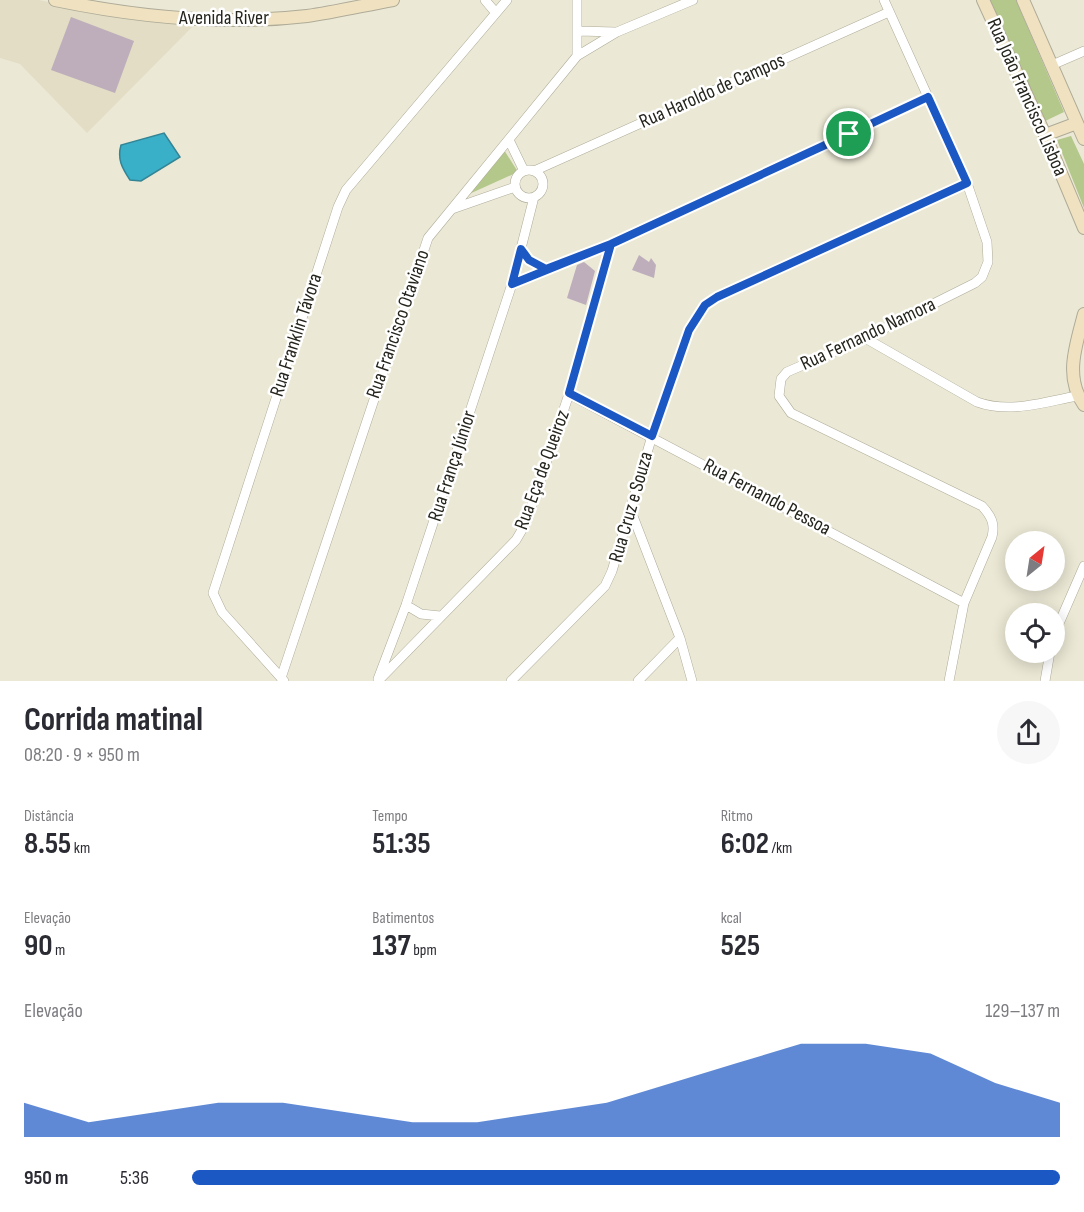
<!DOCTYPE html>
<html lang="pt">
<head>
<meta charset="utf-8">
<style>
	body { margin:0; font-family:"Sofia Sans Condensed",sans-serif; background:#f7f7f7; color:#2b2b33; height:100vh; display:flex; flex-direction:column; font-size:22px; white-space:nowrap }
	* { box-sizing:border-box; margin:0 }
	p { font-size:20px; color:#7c7c81 }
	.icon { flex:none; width:33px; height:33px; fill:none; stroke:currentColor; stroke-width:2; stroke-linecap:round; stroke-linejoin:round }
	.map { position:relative; height:681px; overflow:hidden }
	.details { display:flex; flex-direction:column; background:#fff; flex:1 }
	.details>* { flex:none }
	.needle { width:39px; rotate:30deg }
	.buttons { position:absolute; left:1005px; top:531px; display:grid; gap:12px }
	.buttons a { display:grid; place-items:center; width:60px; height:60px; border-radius:50%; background:#fff; box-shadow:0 3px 15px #0003; font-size:30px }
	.pin { position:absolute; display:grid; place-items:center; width:51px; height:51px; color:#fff; margin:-26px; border:3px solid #fff; border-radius:50%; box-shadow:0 2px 6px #0007 }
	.round { display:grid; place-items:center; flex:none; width:63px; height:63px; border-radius:32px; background:#f7f7f7 }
	.overview { display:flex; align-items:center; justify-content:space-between; height:102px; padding:0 24px }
	h1 { font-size:33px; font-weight:700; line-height:45px }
	.metrics { display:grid; grid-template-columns:repeat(3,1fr); gap:9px; height:102px; padding:6px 24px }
	.metrics div { display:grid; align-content:center }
	.metrics b { font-size:30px; font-weight:700 }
	.metrics small { font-size:16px; font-weight:400 }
	.metrics p { font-size:16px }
	.chart { height:168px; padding:12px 24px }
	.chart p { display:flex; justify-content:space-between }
	.chart svg { width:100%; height:108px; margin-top:6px; fill:#1c58c4; opacity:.7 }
	ul { padding:0 24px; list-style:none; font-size:20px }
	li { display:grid; grid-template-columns:96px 72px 1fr; align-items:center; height:45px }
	li i { height:15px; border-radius:8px; background:#1c58c4 }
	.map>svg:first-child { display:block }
	.built { fill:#e2ddc4 }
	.green { fill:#b3c88a }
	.water { fill:#39afc8; stroke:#338595; stroke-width:1.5 }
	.building { fill:#beaebc }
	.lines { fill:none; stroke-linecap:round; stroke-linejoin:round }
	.street-casing { stroke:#aeab98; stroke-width:10 }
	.secondary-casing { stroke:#aeab98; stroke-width:14 }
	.street { stroke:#fff; stroke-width:9 }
	.secondary { stroke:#f0e2c0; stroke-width:12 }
	.route-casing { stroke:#fff; stroke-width:12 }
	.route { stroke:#1c58c4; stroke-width:8 }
	.labels { text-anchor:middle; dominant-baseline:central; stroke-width:5; stroke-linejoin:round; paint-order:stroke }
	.street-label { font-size:20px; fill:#25241d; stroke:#fff }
</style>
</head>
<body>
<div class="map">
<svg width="1084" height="681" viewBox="0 0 1084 681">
	<rect width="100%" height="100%" fill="#ebe8d5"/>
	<path class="built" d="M0 0H39L96 12 195 24 87 133 20 64 0 58Z"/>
	<path class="green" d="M988 0H1016L1064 112 1041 123Z
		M1071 136 1084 164V208L1057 140Z
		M504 150 518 172 467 195Z"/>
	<path class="water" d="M164 133 180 157 141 181 130 180C122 168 117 159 121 145Z"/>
	<path class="building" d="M71 17 134 41 115 93 51 70Z
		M639 255 649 262 651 258 656 265 654 278 632 270Z
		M584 262 595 271 586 305 567 298 577 265Z"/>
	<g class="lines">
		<defs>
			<path id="street" d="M485 0 496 13
				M577 0V56
				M884 0 967 183 987 242 988 262 982 277 975 283 865 338 787 372 781 379 779 396 791 413 982 506C992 517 995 524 992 537L964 603 949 681
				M579 31 615 32
				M1052 65 1084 51
				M509 140 524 171
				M515 184a14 14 0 1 1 28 0a14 14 0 1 1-28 0Z
				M534 171 889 12
				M452 209 515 187
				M521 249 529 260 546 269
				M512 284 611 244 928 97
				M865 338 977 402C1010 414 1044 402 1077 396
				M569 394 964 603
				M631 511 680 638 692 681
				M406 605 421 614 440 616
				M1054 635 1084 566
				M281 678 428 238 577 56 617 32 693 0
				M378 679 406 605 512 284 534 197
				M284 681 222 612 213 593 338 207 346 190 507 0
				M378 681 516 540 526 523 569 394 611 244
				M511 681 605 586 612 571 652 436 689 330 705 305 717 297 967 183
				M638 681 680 638
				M1045 681 1050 652"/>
			<path id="secondary" d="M55 0C137 17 222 26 307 16 336 12 365 5 393 0
				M983 0 1045 135 1084 228
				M1023 0 1084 139
				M1045 135 1077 123
				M1084 314C1076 345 1064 377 1084 405"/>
		</defs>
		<use href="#street" class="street-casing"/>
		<use href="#secondary" class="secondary-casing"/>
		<use href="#street" class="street"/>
		<use href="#secondary" class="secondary"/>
	</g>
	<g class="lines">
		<defs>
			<path id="route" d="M849 134 611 244 512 284 521 249 529 260 546 269 611 244 569 393 652 436 689 330 705 305 717 297 967 183 928 97 849 134"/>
		</defs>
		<use href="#route" class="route-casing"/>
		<use href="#route" class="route"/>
	</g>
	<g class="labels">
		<g class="street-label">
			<text x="224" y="18">Avenida River</text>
			<text transform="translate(712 91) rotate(-24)">Rua Haroldo de Campos</text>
			<text transform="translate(1027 97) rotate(66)">Rua João Francisco Lisboa</text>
			<text transform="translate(398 324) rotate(-71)">Rua Francisco Otaviano</text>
			<text transform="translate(868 334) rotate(-25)">Rua Fernando Namora</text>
			<text transform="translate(296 335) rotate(-72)">Rua Franklin Távora</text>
			<text transform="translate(452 466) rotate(-72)">Rua França Júnior</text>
			<text transform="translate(542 470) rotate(-70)">Rua Eça de Queiroz</text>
			<text transform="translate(767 497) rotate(28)">Rua Fernando Pessoa</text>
			<text transform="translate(631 507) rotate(-74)">Rua Cruz e Souza</text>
		</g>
	</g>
</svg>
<div class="buttons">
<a><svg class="needle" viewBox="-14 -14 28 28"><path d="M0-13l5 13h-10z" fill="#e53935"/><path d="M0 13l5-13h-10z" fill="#7c7c81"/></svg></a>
<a><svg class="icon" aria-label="locate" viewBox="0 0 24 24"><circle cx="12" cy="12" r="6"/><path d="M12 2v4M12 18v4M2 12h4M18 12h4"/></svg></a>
</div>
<div class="pin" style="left:849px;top:134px;background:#1e9e55"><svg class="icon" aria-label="arrive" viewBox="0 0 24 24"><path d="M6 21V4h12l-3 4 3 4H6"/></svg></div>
</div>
<section class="details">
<div class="overview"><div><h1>Corrida matinal</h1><p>08:20 · 9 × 950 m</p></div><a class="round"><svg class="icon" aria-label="share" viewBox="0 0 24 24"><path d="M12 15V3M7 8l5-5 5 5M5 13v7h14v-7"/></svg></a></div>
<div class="metrics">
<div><p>Distância</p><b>8.55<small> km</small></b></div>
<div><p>Tempo</p><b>51:35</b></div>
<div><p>Ritmo</p><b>6:02<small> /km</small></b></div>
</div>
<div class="metrics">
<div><p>Elevação</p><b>90<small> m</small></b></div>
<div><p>Batimentos</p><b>137<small> bpm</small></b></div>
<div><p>kcal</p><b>525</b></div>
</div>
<div class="chart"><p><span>Elevação</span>129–137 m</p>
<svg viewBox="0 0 160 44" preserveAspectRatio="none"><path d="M0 44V30L10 38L20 34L30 30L40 30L50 34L60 38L70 38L80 34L90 30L100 22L110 14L120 6L130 6L140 10L150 22L160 30V44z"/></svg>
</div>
<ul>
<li><b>950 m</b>5:36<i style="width:100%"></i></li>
</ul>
</section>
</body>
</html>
